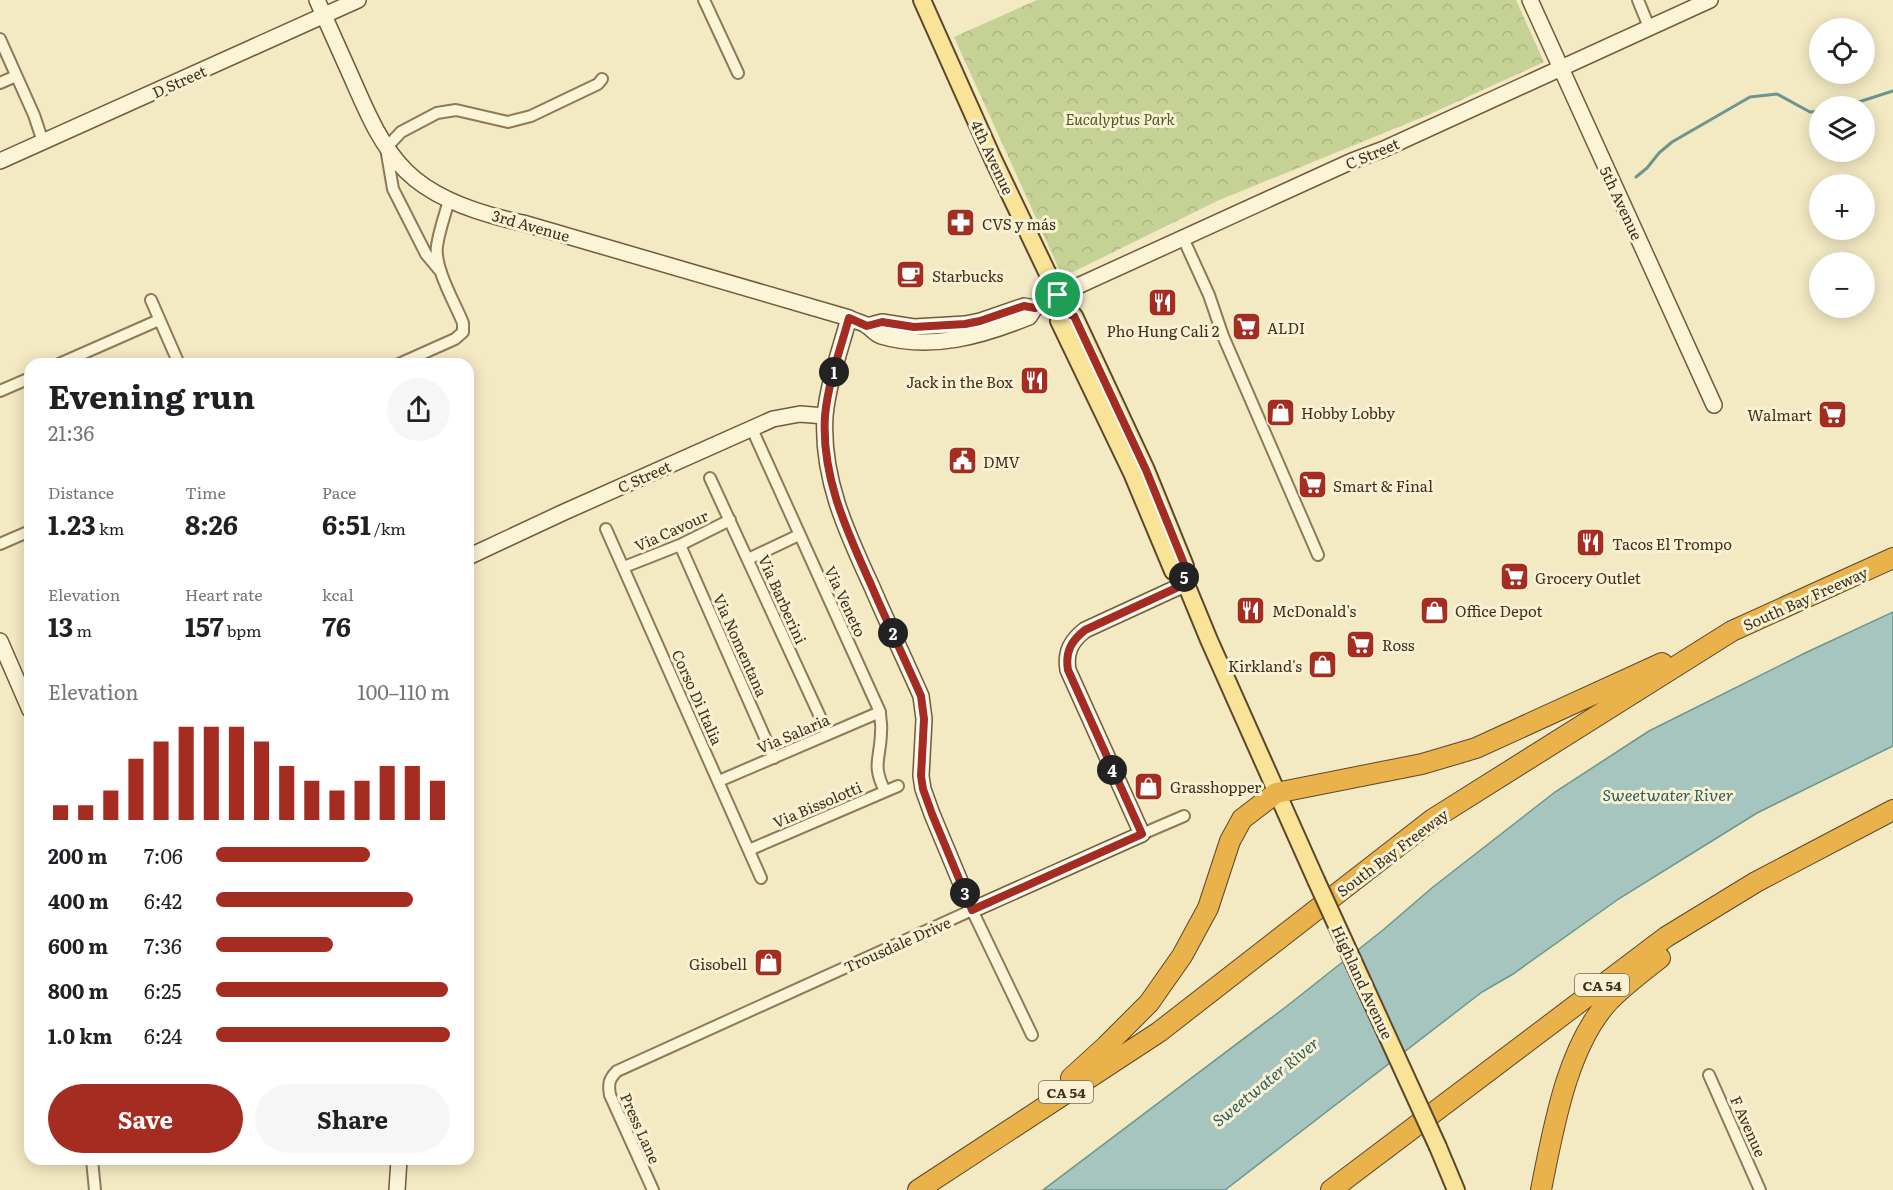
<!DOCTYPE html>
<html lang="en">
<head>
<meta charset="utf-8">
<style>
	body { margin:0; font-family:Literata,serif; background:#f6f6f6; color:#202124; height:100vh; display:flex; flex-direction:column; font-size:22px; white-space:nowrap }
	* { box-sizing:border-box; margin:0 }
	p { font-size:20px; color:#757577 }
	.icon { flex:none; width:33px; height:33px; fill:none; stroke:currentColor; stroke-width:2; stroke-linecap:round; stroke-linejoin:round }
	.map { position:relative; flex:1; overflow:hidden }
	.side { position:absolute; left:24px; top:358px; width:450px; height:807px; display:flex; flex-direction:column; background:#fff; border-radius:18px; box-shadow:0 3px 15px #0003 }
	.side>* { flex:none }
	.tools { position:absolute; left:1809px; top:18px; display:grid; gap:12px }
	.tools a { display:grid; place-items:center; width:66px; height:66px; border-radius:50%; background:#fff; box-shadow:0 3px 15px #0003; font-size:30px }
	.pin { position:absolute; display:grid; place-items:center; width:51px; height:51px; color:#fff; margin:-26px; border:3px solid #fff; border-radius:50%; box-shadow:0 2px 6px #0007 }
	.km { position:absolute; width:30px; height:30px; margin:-15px; border-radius:50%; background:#222; color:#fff; font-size:16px; line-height:30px; text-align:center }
	.round { display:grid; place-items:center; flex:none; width:63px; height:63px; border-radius:32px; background:#f6f6f6 }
	.head { display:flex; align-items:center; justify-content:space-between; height:102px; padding:0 24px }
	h1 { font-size:33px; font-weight:700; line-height:45px }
	.metrics { display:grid; grid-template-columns:repeat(3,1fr); gap:9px; height:102px; padding:6px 24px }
	.metrics div { display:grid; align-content:center }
	.metrics b { font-size:26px; font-weight:700 }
	.metrics small { font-size:16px; font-weight:400 }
	.metrics p { font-size:16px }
	.chart { height:168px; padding:12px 24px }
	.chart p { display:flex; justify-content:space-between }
	.chart svg { width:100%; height:108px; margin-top:6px; stroke:#a42c21; stroke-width:6 }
	.action { display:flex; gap:12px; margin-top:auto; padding:12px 24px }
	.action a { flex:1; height:69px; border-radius:36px; background:#a42c21; color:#fff; font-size:24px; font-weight:700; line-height:69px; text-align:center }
	.action a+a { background:#f6f6f6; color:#202124 }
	ul { padding:0 24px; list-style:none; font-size:20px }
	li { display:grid; grid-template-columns:96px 72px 1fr; align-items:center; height:45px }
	li i { height:15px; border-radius:8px; background:#a42c21 }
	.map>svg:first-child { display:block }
	.forest { fill:url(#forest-crowns) }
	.water { fill:#a5c5be; stroke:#6b958e; stroke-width:1.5 }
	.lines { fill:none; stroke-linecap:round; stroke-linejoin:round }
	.stream { stroke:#6b958e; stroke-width:3 }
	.street-casing { stroke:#8f7a57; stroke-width:14 }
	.secondary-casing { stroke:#715b3a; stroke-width:18 }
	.primary-casing { stroke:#5c472c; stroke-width:20 }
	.highway-casing { stroke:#5c472c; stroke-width:22 }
	.street { stroke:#fcf4d7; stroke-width:10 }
	.secondary { stroke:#fcf4d7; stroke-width:15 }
	.primary { stroke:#f9e397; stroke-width:16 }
	.highway { stroke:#eab24b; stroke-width:20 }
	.primary-bridge-casing { stroke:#5c472c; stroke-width:20; stroke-linecap:butt }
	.primary-bridge { stroke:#f9e397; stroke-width:16 }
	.route-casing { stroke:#fff; stroke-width:12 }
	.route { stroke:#a42c21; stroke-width:8 }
	.labels { text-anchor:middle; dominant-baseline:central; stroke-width:6; stroke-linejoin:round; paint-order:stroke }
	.shield { fill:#f9f1d3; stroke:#756a54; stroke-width:1.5 }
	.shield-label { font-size:14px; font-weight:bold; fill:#3d301d }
	.street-label { font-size:15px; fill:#3d301d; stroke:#f9f1d3 }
	.park-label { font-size:15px; font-style:italic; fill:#485c21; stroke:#f9f1d3 }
	.poi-label { font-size:15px; fill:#3d301d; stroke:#f9f1d3; text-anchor:start }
	.water-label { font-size:16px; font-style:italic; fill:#2b5d5f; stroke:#f9f1d3 }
</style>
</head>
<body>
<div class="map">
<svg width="1893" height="1190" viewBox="0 0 1893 1190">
	<defs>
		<pattern id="forest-crowns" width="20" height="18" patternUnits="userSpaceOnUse" patternTransform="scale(1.5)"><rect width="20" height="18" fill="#c6d295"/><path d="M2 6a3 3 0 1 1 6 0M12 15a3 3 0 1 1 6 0" fill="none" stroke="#abb580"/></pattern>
	</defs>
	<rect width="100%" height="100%" fill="#f3e9c3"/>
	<path class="forest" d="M1037 0H1516L1544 62 1428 115 1217 201 1073 272 1060 271 954 37Z"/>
	<path class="water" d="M1893 612V746L1757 813 1620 898 1513 974 1482 992 1225 1190H1043L1287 1006 1383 930 1433 887 1555 792 1649 731 1805 653Z"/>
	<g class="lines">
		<path class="stream" d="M1846 106 1893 91
			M1636 177 1647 168 1659 153 1672 142 1750 97 1777 94 1810 112 1820 111"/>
		<defs>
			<path id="street" d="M704 0 738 73
				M1638 0 1649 27
				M0 39 34 115 43 142
				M0 83 16 76
				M1183 238 1209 295 1223 336 1318 555
				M441 272 426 254 393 189 386 148 401 132 437 113 456 110 508 122 531 116 598 84 602 79
				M151 300 179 364
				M59 364 159 320
				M399 364 455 339 463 332V323C455 303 434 268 437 246 439 231 445 215 449 200
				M0 391 30 378
				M752 429 880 712C880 719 882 725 881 731 881 758 871 764 885 791
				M710 478 828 734
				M606 529 761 878
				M0 544 30 531
				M680 545 774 758
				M748 559 799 535
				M624 567 680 545 730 520
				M719 781 880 712
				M1142 834 1184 816
				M749 850 898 786
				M1709 1075 1760 1190
				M92 1160 95 1190
				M653 1190 610 1095C608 1084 609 1079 617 1071L972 910 1032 1035"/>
			<path id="secondary" d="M317 0C328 25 340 51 351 76 366 110 380 145 406 171 436 201 484 215 523 223L849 318C854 321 861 322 866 325 871 328 875 334 881 336 931 351 982 336 1029 317L1035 308 1058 295 1352 161 1384 149 1710 0
				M1530 0 1714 405
				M0 161 358 0
				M849 318C840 350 828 384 825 416 821 478 847 533 872 587 888 624 905 660 921 696L924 719 921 776 923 789 932 814 972 910 1142 834 1068 670C1065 652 1071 641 1085 630L1187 583
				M867 326 882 322 914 327 965 324 980 321 1024 306 1035 308
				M468 557 562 513 773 419 800 414 825 416
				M0 641 30 710
				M397 1190 399 1160"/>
			<path id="primary" d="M922 0 993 159 1058 295 1065 313
				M1065 313 1059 321 1132 473 1173 571 1181 572 1209 640 1316 880
				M1065 313 1074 316 1146 470 1185 566 1181 572
				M1438 1147 1456 1190"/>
			<path id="highway" d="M1071 1078 1106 1046 1149 1003 1182 956 1208 908 1230 841 1242 819 1276 793 1422 764 1476 748 1662 663
				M918 1190 1159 1032 1433 819 1732 631 1893 558
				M1331 1190 1666 937 1756 882 1893 810
				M1541 1190C1553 1130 1567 1045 1610 1000 1625 985 1643 971 1660 958"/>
		</defs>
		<use href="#street" class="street-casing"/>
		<use href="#secondary" class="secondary-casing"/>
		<use href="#primary" class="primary-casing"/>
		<use href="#highway" class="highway-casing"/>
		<use href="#street" class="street"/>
		<use href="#secondary" class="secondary"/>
		<use href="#primary" class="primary"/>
		<use href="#highway" class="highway"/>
		<defs>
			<path id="primary-bridge" d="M1316 880 1438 1147"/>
		</defs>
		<use href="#primary-bridge" class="primary-bridge-casing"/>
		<use href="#primary-bridge" class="primary-bridge"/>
	</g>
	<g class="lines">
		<defs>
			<path id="route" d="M1058 295 1065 313 1074 316 1146 470 1185 566 1181 572 1187 583 1085 630C1071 641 1065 652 1068 670L1142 834 972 910 932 814 923 789 921 776 924 719 921 696C905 660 888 624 872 587 848 533 821 478 825 416 828 383 840 350 849 318L867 326 882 322 914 327 965 324 980 321 1024 306 1035 308Z"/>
		</defs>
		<use href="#route" class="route-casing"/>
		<use href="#route" class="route"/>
	</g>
	<defs>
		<symbol id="pharmacy-square" viewBox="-11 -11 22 22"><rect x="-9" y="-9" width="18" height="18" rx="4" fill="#a42c21" stroke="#f9f1d3"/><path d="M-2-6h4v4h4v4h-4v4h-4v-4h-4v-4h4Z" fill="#fff"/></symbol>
		<symbol id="cafe-square" viewBox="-11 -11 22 22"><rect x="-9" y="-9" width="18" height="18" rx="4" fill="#a42c21" stroke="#f9f1d3"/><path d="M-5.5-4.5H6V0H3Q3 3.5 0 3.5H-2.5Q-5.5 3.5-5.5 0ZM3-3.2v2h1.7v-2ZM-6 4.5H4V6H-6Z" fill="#fff"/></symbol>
		<symbol id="restaurant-square" viewBox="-11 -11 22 22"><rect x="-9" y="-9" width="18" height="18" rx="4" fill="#a42c21" stroke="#f9f1d3"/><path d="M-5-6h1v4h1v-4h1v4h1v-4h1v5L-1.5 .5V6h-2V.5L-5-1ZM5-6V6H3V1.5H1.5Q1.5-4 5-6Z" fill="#fff"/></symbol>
		<symbol id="supermarket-square" viewBox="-11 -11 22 22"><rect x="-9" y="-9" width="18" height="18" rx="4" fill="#a42c21" stroke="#f9f1d3"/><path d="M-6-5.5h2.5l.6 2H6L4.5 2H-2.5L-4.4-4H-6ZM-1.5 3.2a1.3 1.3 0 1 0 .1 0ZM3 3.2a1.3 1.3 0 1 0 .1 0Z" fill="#fff"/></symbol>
		<symbol id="shop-square" viewBox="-11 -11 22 22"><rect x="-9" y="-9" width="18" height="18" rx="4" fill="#a42c21" stroke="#f9f1d3"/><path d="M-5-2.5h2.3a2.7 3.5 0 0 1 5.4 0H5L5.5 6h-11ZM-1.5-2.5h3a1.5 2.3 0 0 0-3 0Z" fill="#fff"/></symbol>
		<symbol id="civic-square" viewBox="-11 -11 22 22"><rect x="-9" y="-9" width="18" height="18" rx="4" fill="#a42c21" stroke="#f9f1d3"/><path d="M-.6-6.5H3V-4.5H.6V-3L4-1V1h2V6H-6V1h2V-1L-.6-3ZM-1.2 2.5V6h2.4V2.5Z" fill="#fff"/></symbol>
	</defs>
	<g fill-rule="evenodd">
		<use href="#pharmacy-square" x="944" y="206" width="33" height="33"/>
		<use href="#cafe-square" x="894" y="258" width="33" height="33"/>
		<use href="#restaurant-square" x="1146" y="286" width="33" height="33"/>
		<use href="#supermarket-square" x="1230" y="310" width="33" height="33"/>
		<use href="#restaurant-square" x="1018" y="364" width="33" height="33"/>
		<use href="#shop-square" x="1264" y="396" width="33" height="33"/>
		<use href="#supermarket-square" x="1816" y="398" width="33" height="33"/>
		<use href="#civic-square" x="946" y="444" width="33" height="33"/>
		<use href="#supermarket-square" x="1296" y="468" width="33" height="33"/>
		<use href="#restaurant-square" x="1574" y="526" width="33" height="33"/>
		<use href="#supermarket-square" x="1498" y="560" width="33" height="33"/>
		<use href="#restaurant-square" x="1234" y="594" width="33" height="33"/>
		<use href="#shop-square" x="1418" y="594" width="33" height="33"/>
		<use href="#supermarket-square" x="1344" y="628" width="33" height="33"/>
		<use href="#shop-square" x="1306" y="648" width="33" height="33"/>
		<use href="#shop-square" x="1132" y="770" width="33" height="33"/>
		<use href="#shop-square" x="752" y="946" width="33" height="33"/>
	</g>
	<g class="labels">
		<g class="shield">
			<rect x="1575" y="974" width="54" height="22" rx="4.5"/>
			<rect x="1039" y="1081" width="54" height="22" rx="4.5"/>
		</g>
		<g class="shield-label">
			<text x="1602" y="985">CA 54</text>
			<text x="1066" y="1092">CA 54</text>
		</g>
		<g class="street-label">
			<text transform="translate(179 81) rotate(-24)">D Street</text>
			<text transform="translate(1372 153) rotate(-23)">C Street</text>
			<text transform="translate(993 157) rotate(65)">4th Avenue</text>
			<text transform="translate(1622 203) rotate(65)">5th Avenue</text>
			<text transform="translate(531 225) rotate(16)">3rd Avenue</text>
			<text transform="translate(644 476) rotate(-24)">C Street</text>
			<text transform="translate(671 530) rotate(-24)">Via Cavour</text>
			<text transform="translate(1805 598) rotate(-24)">South Bay Freeway</text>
			<text transform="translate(783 599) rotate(66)">Via Barberini</text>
			<text transform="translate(846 601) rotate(65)">Via Veneto</text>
			<text transform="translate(741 645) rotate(66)">Via Nomentana</text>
			<text transform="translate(698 697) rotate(66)">Corso Di Italia</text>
			<text transform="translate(793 733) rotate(-23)">Via Salaria</text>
			<text transform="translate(817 804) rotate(-23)">Via Bissolotti</text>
			<text transform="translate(1392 852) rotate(-37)">South Bay Freeway</text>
			<text transform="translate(897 944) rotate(-24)">Trousdale Drive</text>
			<text transform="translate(1363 982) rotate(65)">Highland Avenue</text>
			<text transform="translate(1749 1126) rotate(66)">F Avenue</text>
			<text transform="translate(641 1128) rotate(66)">Press Lane</text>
		</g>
		<g class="park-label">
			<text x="1120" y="118">Eucalyptus Park</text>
		</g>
		<g class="poi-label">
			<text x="982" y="223">CVS y más</text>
			<text x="932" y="275">Starbucks</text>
			<text x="1267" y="327">ALDI</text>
			<text x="1163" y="330" text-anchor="middle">Pho Hung Cali 2</text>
			<text x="1013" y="381" text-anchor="end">Jack in the Box</text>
			<text x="1301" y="412">Hobby Lobby</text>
			<text x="1812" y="414" text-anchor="end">Walmart</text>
			<text x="983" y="461">DMV</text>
			<text x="1333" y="485">Smart &amp; Final</text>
			<text x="1612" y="543">Tacos El Trompo</text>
			<text x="1535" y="577">Grocery Outlet</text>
			<text x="1272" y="610">McDonald's</text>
			<text x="1455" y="610">Office Depot</text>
			<text x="1382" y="644">Ross</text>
			<text x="1302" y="665" text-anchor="end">Kirkland's</text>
			<text x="1170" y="786">Grasshopper</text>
			<text x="747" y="963" text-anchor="end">Gisobell</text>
		</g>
		<g class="water-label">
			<text x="1668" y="794">Sweetwater River</text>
			<text transform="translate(1265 1081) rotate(-39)">Sweetwater River</text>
		</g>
	</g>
</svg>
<div class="tools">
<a><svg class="icon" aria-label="locate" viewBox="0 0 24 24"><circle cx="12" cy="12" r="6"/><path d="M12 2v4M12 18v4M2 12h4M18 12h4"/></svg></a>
<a><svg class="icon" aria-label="layers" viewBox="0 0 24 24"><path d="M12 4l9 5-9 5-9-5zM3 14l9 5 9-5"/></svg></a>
<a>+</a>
<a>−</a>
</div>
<div class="pin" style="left:1058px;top:295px;background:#1e9e55"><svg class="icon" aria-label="arrive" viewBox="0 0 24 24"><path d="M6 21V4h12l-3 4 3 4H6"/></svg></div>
<b class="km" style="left:834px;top:372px">1</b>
<b class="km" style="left:893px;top:633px">2</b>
<b class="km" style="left:965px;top:893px">3</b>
<b class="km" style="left:1112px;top:770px">4</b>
<b class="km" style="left:1184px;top:577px">5</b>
<section class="side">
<div class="head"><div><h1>Evening run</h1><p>21:36</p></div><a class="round"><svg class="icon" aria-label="share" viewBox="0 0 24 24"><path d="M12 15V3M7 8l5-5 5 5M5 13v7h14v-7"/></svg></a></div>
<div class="metrics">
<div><p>Distance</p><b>1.23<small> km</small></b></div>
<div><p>Time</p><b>8:26</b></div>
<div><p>Pace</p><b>6:51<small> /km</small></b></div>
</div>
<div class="metrics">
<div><p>Elevation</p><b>13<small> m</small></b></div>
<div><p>Heart rate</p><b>157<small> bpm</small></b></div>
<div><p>kcal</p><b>76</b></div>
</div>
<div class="chart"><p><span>Elevation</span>100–110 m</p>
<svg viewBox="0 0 160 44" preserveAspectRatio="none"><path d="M5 44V38M15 44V38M25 44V32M35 44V19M45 44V12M55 44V6M65 44V6M75 44V6M85 44V12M95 44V22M105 44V28M115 44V32M125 44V28M135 44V22M145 44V22M155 44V28"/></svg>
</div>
<ul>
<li><b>200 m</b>7:06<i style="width:66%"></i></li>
<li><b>400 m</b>6:42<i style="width:84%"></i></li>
<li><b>600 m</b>7:36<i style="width:50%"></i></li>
<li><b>800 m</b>6:25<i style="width:99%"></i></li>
<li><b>1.0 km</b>6:24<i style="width:100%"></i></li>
</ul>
<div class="action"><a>Save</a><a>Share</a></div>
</section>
</div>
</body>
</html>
